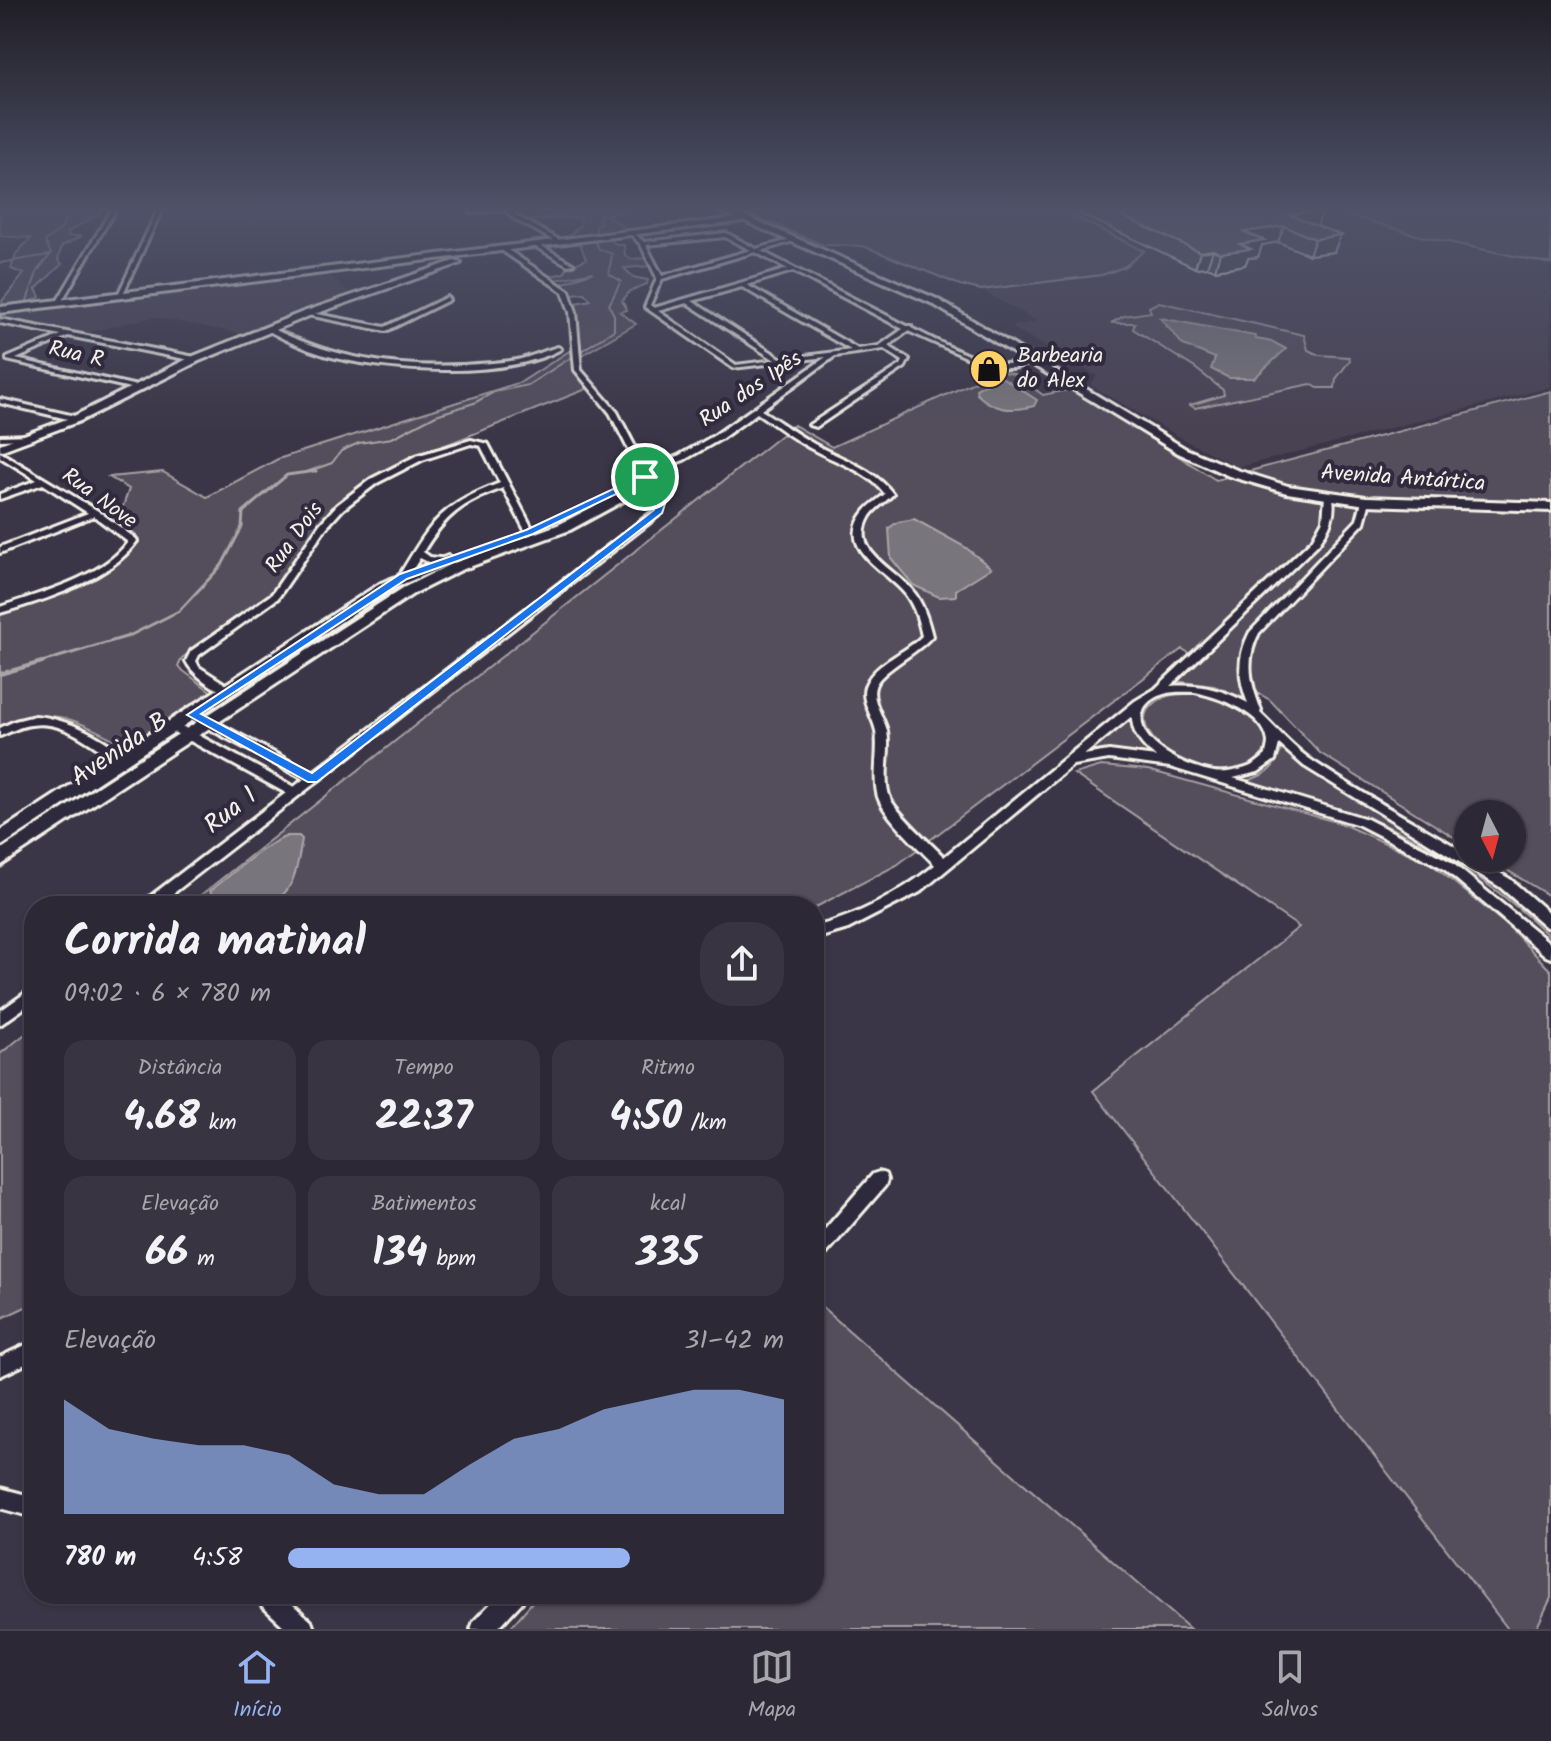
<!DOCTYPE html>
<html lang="pt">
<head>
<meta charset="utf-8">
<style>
	body { margin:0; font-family:Kalam,sans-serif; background:#383441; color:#f1f3f6; height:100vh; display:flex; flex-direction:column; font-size:30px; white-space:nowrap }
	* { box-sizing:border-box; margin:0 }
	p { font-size:26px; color:#a6a6ad }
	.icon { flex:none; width:44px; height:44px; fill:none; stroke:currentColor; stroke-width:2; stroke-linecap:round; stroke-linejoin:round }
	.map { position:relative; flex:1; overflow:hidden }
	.drawer { position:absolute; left:24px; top:896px; width:800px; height:708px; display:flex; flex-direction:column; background:#2c2835; border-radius:32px; box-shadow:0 2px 6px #0004,0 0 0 2px #484450 }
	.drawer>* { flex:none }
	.needle { width:52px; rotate:174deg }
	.controls { position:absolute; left:1454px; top:800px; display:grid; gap:16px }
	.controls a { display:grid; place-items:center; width:72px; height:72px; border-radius:50%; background:#2c2835; box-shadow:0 2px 6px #0004,0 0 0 2px #484450; font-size:40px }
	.pin { position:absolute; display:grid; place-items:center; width:68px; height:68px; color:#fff; margin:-34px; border:4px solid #fff; border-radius:50%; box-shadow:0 2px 8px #0007 }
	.round { display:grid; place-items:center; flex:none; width:84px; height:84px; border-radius:32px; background:#383441 }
	.summary { display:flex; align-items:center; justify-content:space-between; height:136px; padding:0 40px }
	h1 { font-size:44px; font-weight:600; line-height:60px }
	.stats { display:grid; grid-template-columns:repeat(3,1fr); gap:12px; height:136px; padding:8px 40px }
	.stats div { display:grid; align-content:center; border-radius:20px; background:#383441; text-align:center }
	.stats b { font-size:40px; font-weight:600 }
	.stats small { font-size:22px; font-weight:400 }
	.stats p { font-size:22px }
	.chart { height:224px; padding:16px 40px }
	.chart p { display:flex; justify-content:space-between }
	.chart svg { width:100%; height:144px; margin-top:8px; fill:#95b2f1; opacity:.7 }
	ul { padding:0 40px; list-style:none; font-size:26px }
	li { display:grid; grid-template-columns:128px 96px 1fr; align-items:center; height:60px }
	li i { height:20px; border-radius:10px; background:#95b2f1 }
	.menu { display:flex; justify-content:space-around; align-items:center; height:112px; border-top:2px solid #484450; background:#2c2835; font-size:22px; color:#a6a6ad }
	.menu a { display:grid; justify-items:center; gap:4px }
	.menu .active { color:#95b2f1 }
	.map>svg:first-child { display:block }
	.built { fill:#484352 }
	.green { fill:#534e5c; stroke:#a4a0a2; stroke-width:2 }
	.water { fill:#78747b; stroke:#aaa6a7; stroke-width:2 }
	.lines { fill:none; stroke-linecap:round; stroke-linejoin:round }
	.stream-far2 { stroke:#aaa6a7; stroke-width:2 }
	.stream-far1 { stroke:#aaa6a7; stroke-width:3 }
	.stream { stroke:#aaa6a7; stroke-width:4 }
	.street-casing { stroke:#f4f1e8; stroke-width:6 }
	.secondary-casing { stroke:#f4f1e8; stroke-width:6 }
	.street { fill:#2f2a3d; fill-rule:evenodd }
	.secondary { fill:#2f2a3d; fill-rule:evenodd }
	.wall { fill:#57535d; stroke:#f4f1e8; stroke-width:2 }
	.shaded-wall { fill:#47444c; stroke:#f4f1e8; stroke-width:2 }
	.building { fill:#65616c; stroke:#f4f1e8; stroke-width:2 }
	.route { fill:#1a73e8; stroke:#fff; stroke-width:2; fill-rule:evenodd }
	.labels { text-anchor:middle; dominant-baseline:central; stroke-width:8; stroke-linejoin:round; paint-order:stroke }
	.far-street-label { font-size:22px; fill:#f4f1e8; stroke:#2f2a3d }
	.far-poi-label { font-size:22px; fill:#f4f1e8; stroke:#2f2a3d; text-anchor:start }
	.street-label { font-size:26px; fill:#f4f1e8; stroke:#2f2a3d }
</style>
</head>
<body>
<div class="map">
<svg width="1551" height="1629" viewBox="0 0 1551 1629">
	<rect width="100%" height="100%" fill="#3b3647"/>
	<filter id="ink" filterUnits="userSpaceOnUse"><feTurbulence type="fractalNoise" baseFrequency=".0125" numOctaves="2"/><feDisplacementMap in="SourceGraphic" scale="16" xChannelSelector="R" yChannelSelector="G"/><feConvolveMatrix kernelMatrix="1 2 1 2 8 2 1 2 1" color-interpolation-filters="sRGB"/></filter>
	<g filter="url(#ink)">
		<path class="built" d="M840 207H1322L1420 236 1551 264V387L1239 467 1188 442 1090 385 1097 376 1011 327 1037 321 981 290 960 285 863 246 823 245 757 217Z
			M326 273 352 294 247 335 154 317 85 333 0 316V313Z"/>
		<path class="green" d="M0 207H104L99 214 68 232V236H82L62 246 58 259 62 264 36 289 40 297C27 305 18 309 3 305L2 301 24 274 11 269 16 254 31 238 0 236Z
			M573 207H636L606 215 634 234 609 238 617 245H624L625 255 631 259 648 258 651 266 624 268 633 277 648 280 647 284 630 291 622 301 627 310 620 312 636 324 582 355 575 303 591 300 584 293 571 294 561 284 593 272 556 280 551 276 564 273 567 268 586 259 580 244 566 239 581 224 580 217 530 221 572 213Z
			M734 207H1055L1144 251 1124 267 1102 275 981 290 960 285 863 246 823 245Z
			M1322 207H1551V264L1420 236Z
			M1159 302 1304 335 1308 350 1319 355 1349 357 1350 360 1336 379 1335 388H1318L1311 384 1195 408 1190 405 1224 395 1223 390 1195 368 1133 329 1135 323H1111L1124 316 1151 312 1149 307Z
			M571 350 574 369 589 388 398 464 362 486 331 510 270 594 182 658 178 667 213 693 129 747C82 724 53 701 0 728V613C49 600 105 580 139 542L136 535 122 524V509L129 489 109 477 163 472 207 497 278 459 521 382Z
			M998 371 1014 374 1043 395 1072 389 1216 480 1551 391V897L1487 858H1512V814H1468V846L1320 753 1270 700 1242 684 1244 698 1214 686 1174 681 1198 658 1182 649 897 865 814 908 187 906 794 425 832 447Z
			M1189 692C1212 694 1294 723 1259 758 1231 786 1168 763 1150 734 1132 705 1167 694 1189 692Z
			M1130 716 1135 735 1156 759 1114 752 1081 755Z
			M1282 747 1343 790 1474 866 1551 926V938C1503 891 1444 851 1382 824 1339 806 1291 795 1246 781 1266 775 1277 768 1282 747Z
			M1101 766 1148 770 1340 823 1430 863 1509 927 1551 971V1598L1536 1629H1508L1093 1091 1299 927 1074 774Z
			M34 1027V1303L0 1319V1054Z
			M814 1299V1300L1190 1629H509L539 1594H814Z"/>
		<path class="water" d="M1160 318 1255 336 1256 339 1273 342 1286 349 1254 378H1229L1211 369 1215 358 1183 345Z
			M1000 376 1037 400 1034 406C1011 412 993 410 977 394L976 389Z
			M914 519 965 547 991 568 956 590V596L939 597 913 585 891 558 889 528 898 522Z
			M287 836H299L302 839C293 896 287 906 227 906L218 903 210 891C235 872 259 848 287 836Z"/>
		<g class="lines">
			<path class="stream-far2" d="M0 263 49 255
				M25 306 38 270 51 254 45 241 62 228 65 216 81 207
				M28 310 33 313
				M304 473 332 463 341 451 359 443 392 438 436 415 474 403 494 392 528 385 614 330V315L609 305 621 281 609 274 612 254 599 249 595 241 596 226 601 222 599 218 606 207"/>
			<path class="stream-far1" d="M35 664 129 636 179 611 222 565 242 527 243 512 287 475 316 471"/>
			<path class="stream" d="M0 674 42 662"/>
			<defs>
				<path id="street" d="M113 207H117L60 304 55 305Z
					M159 207H163L122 296 117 297Z
					M508 207 517 216 563 242 558 243 513 218 505 210 472 213 470 212Z
					M629 232H633L644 242 726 233 756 249 794 239V241L761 251 907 326H911V328C929 337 979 363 996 364 1010 365 1022 362 1035 359L1038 361 1013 368H991L908 331 888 346 909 359 905 367 816 427 809 425 901 365 903 361 884 349 835 356 761 410C779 421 796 434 814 444 841 459 874 468 893 494 886 502 876 507 870 516 849 551 894 568 912 590 923 603 928 620 932 636 918 653 884 669 876 684 869 699 884 717 887 731 891 753 882 778 890 798 894 810 933 846 944 857L1135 701 1155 689 1312 540 1323 520 1325 496 1332 494C1337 513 1330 528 1318 544L1170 686C1201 684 1220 689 1248 703 1238 678 1237 657 1250 632L1357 520 1362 501 1366 499 1370 501 1364 523 1259 633C1245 660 1250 683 1261 710L1260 713C1277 729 1293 748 1314 762 1364 795 1417 824 1468 854V858H1474L1510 879 1551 915V928L1546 927 1500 887 1304 766 1279 744 1275 760 1258 772 1233 778 1367 819 1451 862 1551 944V958L1546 956 1443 868 1359 825 1170 767 1109 759 1073 765 920 892 848 929 814 939V927C858 916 900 893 935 865 920 849 880 813 877 793 873 773 879 752 876 731 873 716 859 699 866 684 876 662 906 653 922 636 919 622 915 607 906 595 887 570 833 549 866 510 871 504 879 499 885 494 868 470 834 462 810 448 791 438 774 424 757 413L721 439 684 460 648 473 664 504 662 513 157 906H141L143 902 286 793 170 730 169 727 170 724H178L294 787 304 779 189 718 188 715 189 712H197L312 773 655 510 656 504 610 413 575 370 570 312 563 292 501 250V248H505L569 291 576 312 581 370 617 412 646 468 678 456 715 435 826 357 733 368 645 307 657 278 641 245ZM725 237 751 250 662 276 646 245ZM755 252 788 269 654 308 650 305 662 279ZM793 271 903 329 879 346 858 349 747 285ZM742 287 851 350 782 359 692 301ZM687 303 775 360 736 365 658 311ZM1195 692C1218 697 1265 713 1268 742 1268 747 1266 751 1266 755 1261 759 1256 764 1251 766 1242 770 1223 774 1214 772 1189 768 1129 743 1144 708 1148 701 1156 696 1164 694 1173 691 1185 692 1195 692ZM1132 716C1132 734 1142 746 1156 757L1109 751 1084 755Z
					M534 244H538L573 264 568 265 534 246Z
					M447 297 449 300 386 331 303 314 306 312 385 327Z
					M0 319 195 357 198 359 195 361 68 336 16 359 137 386V388L135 389 7 360V358L61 335 0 323Z
					M267 328H271C333 358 393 368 462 365 480 364 499 363 517 360 531 357 544 351 558 347L561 349C504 380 386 372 324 355 304 349 285 340 267 330Z
					M0 399 79 417 80 419 76 421 0 403Z
					M31 435 32 437 28 439 0 440V436Z
					M471 440 488 444 534 532 533 534 526 532 503 488C462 503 446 514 423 552L430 557 448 559V563L428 562 420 558 407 578H401L399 576C432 522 439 506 500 483L481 446 471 444 422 460 377 483 343 509 326 528 278 598 199 655 196 661 199 667 233 689 234 691 233 693C218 694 192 674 186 661L191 651 272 594 320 524 337 505 371 479 416 456Z
					M0 452 98 511 136 539 137 541C110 580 45 600 0 613V607C40 593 103 577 128 542L94 516 0 553V547L88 513 43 484 0 499V494L37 480 0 457Z
					M35 716C66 718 107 738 129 760L127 763H119C93 746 64 719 31 725 20 726 10 732 0 736V728L15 721Z
					M34 987V1001L0 1025V1011Z
					M879 1172 885 1174 887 1180 885 1186 820 1261 814 1264V1242L873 1174Z
					M34 1341V1360L0 1376V1357Z
					M0 1488 34 1497V1517L0 1508Z
					M255 1594H281L311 1621 314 1629H287L258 1602Z
					M500 1594H525L522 1602 497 1629H471L474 1621Z"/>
				<path id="secondary" d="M714 207H724L937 299 1186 449 1237 470 1288 486 1366 497 1551 503V511L1366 505 1287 493 1229 476 1178 453 931 303 744 221 0 313V307L736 218Z
					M454 261 461 263 309 316 199 361 80 421 0 451V444L72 417 191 357 303 312Z
					M644 480 654 483 640 492 661 495V501L629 498 570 530 461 570 413 594 0 866V850L403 588 451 564 560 524Z
					M448 556 455 560 453 563 391 589 0 847V831L381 583Z"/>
			</defs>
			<use href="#street" class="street-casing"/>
			<use href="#secondary" class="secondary-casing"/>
			<use href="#street" class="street"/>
			<use href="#secondary" class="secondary"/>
		</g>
		<path class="wall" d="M1066 207H1322L1321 209 1323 210 1317 226 1334 252 1309 255 1278 242 1262 245 1258 257 1248 258 1245 265 1215 270 1207 267 1195 268Z"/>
		<path class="shaded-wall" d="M1317 207H1322L1320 211 1323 210 1317 226 1289 215Z
			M1284 226 1278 242 1262 245 1258 257 1248 258 1245 265 1215 270 1220 253 1244 232Z
			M1341 235 1334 252 1309 255 1315 239Z
			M1213 250 1207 267 1195 268 1200 252Z"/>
		<path class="building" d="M1102 207H1317H1315L1323 210 1289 215 1341 235 1315 239 1284 226 1244 232 1264 240 1240 244 1251 249 1220 253 1213 250 1200 252Z"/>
	</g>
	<linearGradient id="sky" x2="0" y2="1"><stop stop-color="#201e27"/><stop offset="0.48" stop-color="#4f5269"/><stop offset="1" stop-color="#4f5269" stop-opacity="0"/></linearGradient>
	<rect width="1551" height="435" fill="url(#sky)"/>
	<path class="route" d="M645 474 665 504 662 513 317 782H308L187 715 400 574 526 530ZM643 481 655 504 654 510 312 773 201 714 407 579 533 534Z"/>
	<defs>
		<symbol id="shop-disc" viewBox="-11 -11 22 22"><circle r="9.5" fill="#ffd166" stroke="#2f2a3d"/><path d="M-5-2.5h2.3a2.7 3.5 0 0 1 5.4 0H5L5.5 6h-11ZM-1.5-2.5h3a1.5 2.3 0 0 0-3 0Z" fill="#111"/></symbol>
	</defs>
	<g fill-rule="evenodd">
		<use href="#shop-disc" x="967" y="347" width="44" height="44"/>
	</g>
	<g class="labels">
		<g class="far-street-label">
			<text transform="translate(76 355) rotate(13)">Rua R</text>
			<text transform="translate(751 390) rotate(-34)">Rua dos Ipês</text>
			<text transform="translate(1403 479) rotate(4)">Avenida Antártica</text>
			<text transform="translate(99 499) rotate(36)">Rua Nove</text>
			<text transform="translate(295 538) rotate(-54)">Rua Dois</text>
		</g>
		<g class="far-poi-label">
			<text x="1017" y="356">Barbearia<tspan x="1017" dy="25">do Alex</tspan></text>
		</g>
		<g class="street-label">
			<text transform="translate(120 750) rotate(-34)">Avenida B</text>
			<text transform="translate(231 811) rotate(-38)">Rua 1</text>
		</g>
	</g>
</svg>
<div class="controls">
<a><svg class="needle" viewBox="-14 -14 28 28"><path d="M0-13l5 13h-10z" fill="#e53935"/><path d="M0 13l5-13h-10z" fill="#a6a6ad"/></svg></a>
</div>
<div class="pin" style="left:645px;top:477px;background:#1e9e55"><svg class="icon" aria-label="arrive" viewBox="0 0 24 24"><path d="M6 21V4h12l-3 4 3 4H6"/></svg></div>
<section class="drawer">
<div class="summary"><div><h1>Corrida matinal</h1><p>09:02 · 6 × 780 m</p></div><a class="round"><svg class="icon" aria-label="share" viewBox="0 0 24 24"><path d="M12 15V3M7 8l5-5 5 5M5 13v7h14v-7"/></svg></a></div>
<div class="stats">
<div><p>Distância</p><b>4.68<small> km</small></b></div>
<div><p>Tempo</p><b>22:37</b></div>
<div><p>Ritmo</p><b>4:50<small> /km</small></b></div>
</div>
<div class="stats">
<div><p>Elevação</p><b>66<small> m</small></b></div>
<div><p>Batimentos</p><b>134<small> bpm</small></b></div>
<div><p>kcal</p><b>335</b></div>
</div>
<div class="chart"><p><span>Elevação</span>31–42 m</p>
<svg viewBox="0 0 160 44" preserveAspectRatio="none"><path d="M0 44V9L10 18L20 21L30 23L40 23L50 26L60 35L70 38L80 38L90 29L100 21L110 18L120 12L130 9L140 6L150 6L160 9V44z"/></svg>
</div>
<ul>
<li><b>780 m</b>4:58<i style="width:69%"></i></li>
</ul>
</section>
</div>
<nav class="menu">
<a class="active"><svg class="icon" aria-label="home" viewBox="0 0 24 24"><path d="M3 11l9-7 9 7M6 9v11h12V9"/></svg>Início</a>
<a><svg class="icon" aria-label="map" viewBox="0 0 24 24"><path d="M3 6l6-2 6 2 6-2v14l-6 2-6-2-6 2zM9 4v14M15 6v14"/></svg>Mapa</a>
<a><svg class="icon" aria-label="saved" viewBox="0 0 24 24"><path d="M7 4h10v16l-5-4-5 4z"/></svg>Salvos</a>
</nav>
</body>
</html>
